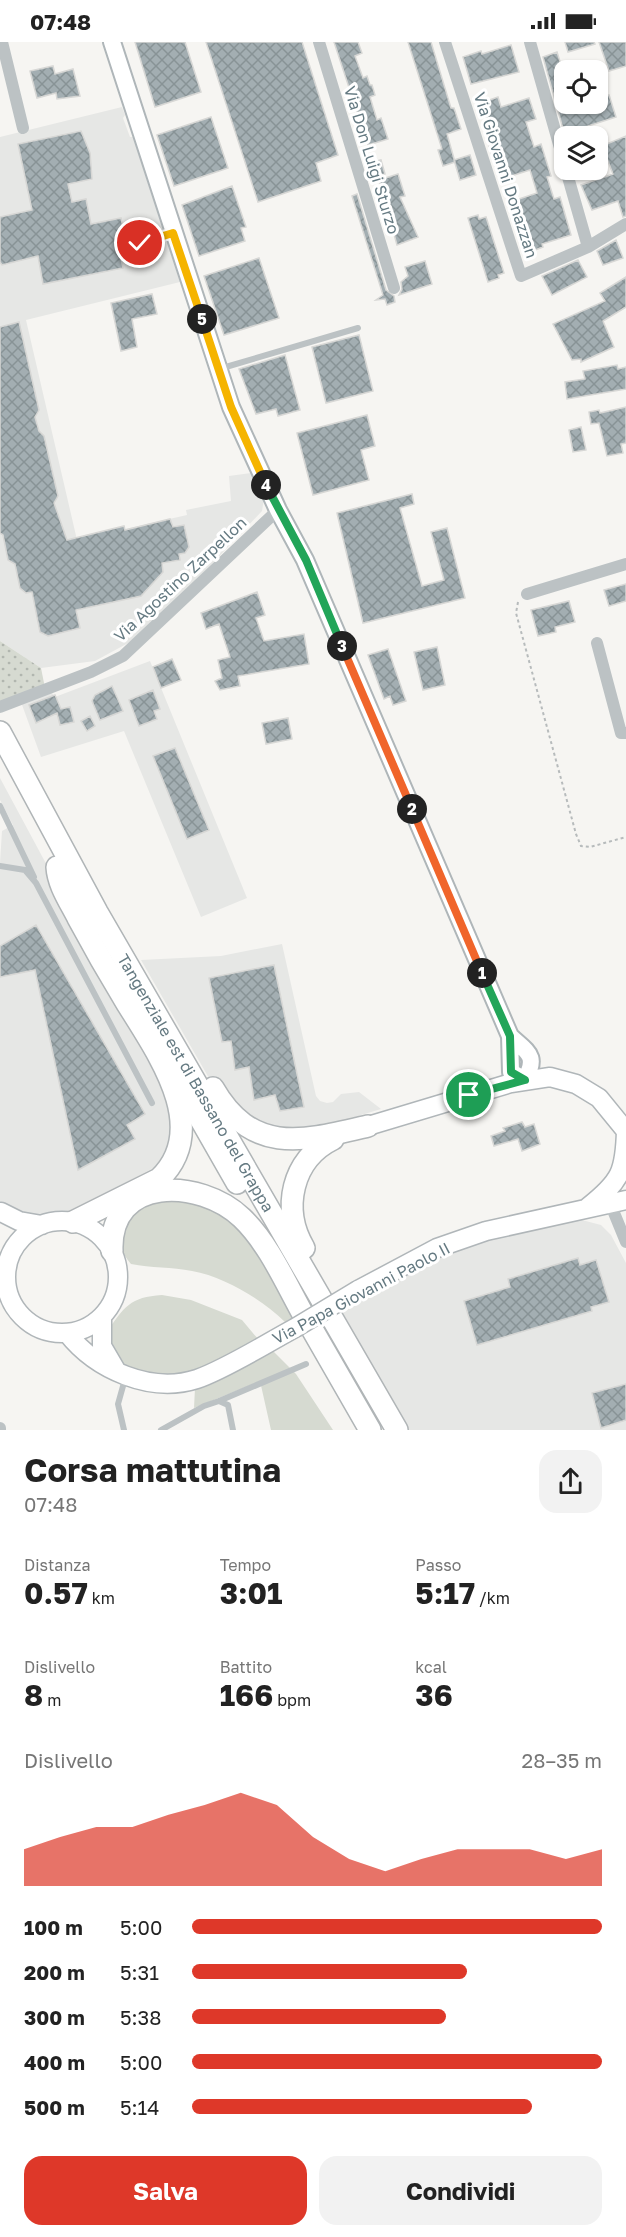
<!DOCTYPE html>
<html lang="it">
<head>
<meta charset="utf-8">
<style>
	body { margin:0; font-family:"Golos Text",sans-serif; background:#f2f2f2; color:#222; height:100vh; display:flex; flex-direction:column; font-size:22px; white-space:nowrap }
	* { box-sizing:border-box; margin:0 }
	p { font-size:20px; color:#767676 }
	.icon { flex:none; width:33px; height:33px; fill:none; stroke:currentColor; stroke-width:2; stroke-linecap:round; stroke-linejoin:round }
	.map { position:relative; height:1388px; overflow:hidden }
	.drawer { display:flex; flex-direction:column; background:#fff; flex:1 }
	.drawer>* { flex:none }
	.controls { position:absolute; left:554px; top:18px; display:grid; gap:12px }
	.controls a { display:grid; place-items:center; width:54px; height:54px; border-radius:12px; background:#fff; box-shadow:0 2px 4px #0004; font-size:30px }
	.pin { position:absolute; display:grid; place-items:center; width:51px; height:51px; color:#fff; margin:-26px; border:3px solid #fff; border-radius:50%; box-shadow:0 2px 6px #0007 }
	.km { position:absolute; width:30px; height:30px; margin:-15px; border-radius:50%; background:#222; color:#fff; font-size:16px; line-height:30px; text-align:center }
	.round { display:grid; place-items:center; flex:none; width:63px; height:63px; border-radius:18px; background:#f2f2f2 }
	.summary { display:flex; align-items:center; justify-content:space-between; height:102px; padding:0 24px }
	h1 { font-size:33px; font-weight:700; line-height:45px }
	.metrics { display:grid; grid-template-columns:repeat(3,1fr); gap:9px; height:102px; padding:6px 24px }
	.metrics div { display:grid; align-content:center }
	.metrics b { font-size:30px; font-weight:700 }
	.metrics small { font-size:16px; font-weight:400 }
	.metrics p { font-size:16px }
	.chart { height:168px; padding:12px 24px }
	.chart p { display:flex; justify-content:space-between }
	.chart svg { width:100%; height:108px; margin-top:6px; fill:#de3829; opacity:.7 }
	.cta { display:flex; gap:12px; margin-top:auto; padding:12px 24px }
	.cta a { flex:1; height:69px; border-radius:18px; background:#de3829; color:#fff; font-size:24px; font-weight:700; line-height:69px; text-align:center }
	.cta a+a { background:#f2f2f2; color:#222 }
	ul { padding:0 24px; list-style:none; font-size:20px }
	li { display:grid; grid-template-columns:96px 72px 1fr; align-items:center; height:45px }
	li i { height:15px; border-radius:8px; background:#de3829 }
	.status { display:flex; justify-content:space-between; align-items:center; height:42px; padding:0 30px; background:#fff; direction:ltr }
	.status svg { height:16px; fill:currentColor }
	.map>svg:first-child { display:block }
	.built { fill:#e6e7e5 }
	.grass { fill:#d6dad1 }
	.garden { fill:url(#garden-dots) }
	.building { fill:url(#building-cross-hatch); stroke:#d7d7d5; stroke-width:1.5 }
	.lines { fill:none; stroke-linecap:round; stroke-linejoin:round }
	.secondary-casing { stroke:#afb6b9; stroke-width:20 }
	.primary-casing { stroke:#b0b6b9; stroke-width:21 }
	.highway-casing { stroke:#b0b5b7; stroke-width:24 }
	.path { stroke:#b7bbbc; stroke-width:2; stroke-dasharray:3 3; stroke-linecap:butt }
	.lane { stroke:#bcc2c4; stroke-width:6 }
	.street { stroke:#bcc2c4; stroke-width:12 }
	.secondary { stroke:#fff; stroke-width:16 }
	.primary { stroke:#fff; stroke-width:18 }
	.highway { stroke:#fff; stroke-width:21 }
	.primary-bridge-casing { stroke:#b0b6b9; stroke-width:21; stroke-linecap:butt }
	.primary-bridge { stroke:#fff; stroke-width:18 }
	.split-1-casing { stroke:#fff; stroke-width:12 }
	.split-2-casing { stroke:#fff; stroke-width:12 }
	.split-3-casing { stroke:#fff; stroke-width:12 }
	.split-4-casing { stroke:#fff; stroke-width:12 }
	.split-5-casing { stroke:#fff; stroke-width:12 }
	.split-6-casing { stroke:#fff; stroke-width:12 }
	.split-1 { stroke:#22a559; stroke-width:8 }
	.split-2 { stroke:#f0652b; stroke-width:8 }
	.split-3 { stroke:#f0652b; stroke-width:8 }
	.split-4 { stroke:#22a559; stroke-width:8 }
	.split-5 { stroke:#f5b400; stroke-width:8 }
	.split-6 { stroke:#f5b400; stroke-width:8 }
	.labels { text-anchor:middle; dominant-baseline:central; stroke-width:6; stroke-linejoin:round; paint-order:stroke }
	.street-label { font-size:16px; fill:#657a82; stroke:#fff }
</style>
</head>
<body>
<div class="status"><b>07:48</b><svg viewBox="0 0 49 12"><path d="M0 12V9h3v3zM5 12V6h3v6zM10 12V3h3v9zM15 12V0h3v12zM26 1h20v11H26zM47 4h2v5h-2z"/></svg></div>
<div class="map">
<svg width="626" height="1388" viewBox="0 0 626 1388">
	<defs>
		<pattern id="garden-dots" width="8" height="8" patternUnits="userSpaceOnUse" patternTransform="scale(1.5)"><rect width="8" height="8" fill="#d6dad1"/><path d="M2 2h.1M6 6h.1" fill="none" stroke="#b1b6af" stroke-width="1.8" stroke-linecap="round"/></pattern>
		<pattern id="building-cross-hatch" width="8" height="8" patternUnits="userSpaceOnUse" patternTransform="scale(1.5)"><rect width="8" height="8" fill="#a3aeb2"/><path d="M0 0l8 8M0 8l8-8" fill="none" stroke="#889396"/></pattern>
	</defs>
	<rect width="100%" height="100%" fill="#f6f5f2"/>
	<path class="built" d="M122 65 125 73 123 76 130 95H133L180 240 26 278 77 498 187 473 186 468 231 459 229 434 251 431 264 457 262 469 208 526 130 600 95 619 41 626 0 599V95Z
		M150 619 247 856 201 875 124 689 41 715 21 660 52 651 55 655Z
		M0 736 165 1043 175 1074 168 1107 155 1125 110 1149 84 1167 52 1179 30 1178 12 1172 0 1159V821L2 789 13 783 0 758Z
		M282 902 316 1054 320 1059 327 1061 333 1060 341 1052 359 1050 381 1067 325 1084 292 1089 255 1081 213 1043 141 918 221 914Z
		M578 1177 601 1183 611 1193 626 1221V1388H409L340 1266 454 1205Z"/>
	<path class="grass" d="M170 1151 232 1173 299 1272 285 1280C261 1257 225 1235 192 1229 172 1225 151 1226 131 1222 112 1198 120 1189 128 1162Z
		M162 1253 191 1258 242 1278 258 1297 188 1335 149 1334 116 1319 107 1290C124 1265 130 1255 162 1253Z
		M269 1305 296 1332 333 1388H271L260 1339 194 1366 195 1346Z"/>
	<path class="garden" d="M0 599 41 626 45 646 0 663Z"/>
	<path class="building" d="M135 0H185L201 50 155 65Z
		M206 0H302L338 113 316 121 321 139 258 160Z
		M334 0H358L362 11 355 14 363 36 367 34 370 43H372L375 53 370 55 377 78 381 76 388 97 368 103Z
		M408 0H431L451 66H454L461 87 447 92 455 120 443 124 438 108 442 107Z
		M565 0H594L595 2 568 10Z
		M599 0H626V24L609 29Z
		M511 3 519 30 471 42 463 15 481 9 482 12Z
		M557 10 564 32V62H597V57L609 53 616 75 585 85 586 94H565L543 15Z
		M53 24 55 32 73 27 80 54 57 57 56 51 37 56 30 29Z
		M498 55 501 65 529 56 536 77 526 80 534 105 541 102 551 134 547 135 554 157 560 155 571 193 542 202 543 205 527 211 510 160 537 151 530 128 505 136 501 124 496 126 489 104 494 103 481 61Z
		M211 75 228 126 174 144 157 93Z
		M81 89 90 111 92 137 68 142 72 160 86 157 91 182 121 176 125 195 117 197 123 226 43 242 38 214 2 223 0 220V175L32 168 18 102Z
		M626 94V174L623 175 618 159 592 168 581 143 613 132 602 104Z
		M470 113 476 133 460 138 454 118Z
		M381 118 385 132 376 134 372 120Z
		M398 132 405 154 400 155 418 195 397 203 379 138Z
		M232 144 246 185 241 186 245 199 199 214 182 163Z
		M357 152 386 248 394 254 395 260 387 263 385 257 376 258 383 253 352 154Z
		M478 173 479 177 486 175 504 231 498 233 499 236 488 240 468 176Z
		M616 198 623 216 603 223 597 209Z
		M259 216 279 276 224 293 204 234Z
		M578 218 587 235 552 253 542 234Z
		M425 219 432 242 399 253 402 247 401 240 408 234 405 225Z
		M626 235V265L603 279 614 305 581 320V317L572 318 553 282 605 259 600 251Z
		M152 252 157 272 132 277 137 305 121 309 111 261Z
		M19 280 39 368 35 375 39 389 44 394 58 454 54 461 67 498 124 484 125 488 170 477 173 485 184 483 189 505 185 511 179 512 180 518 162 521 163 530 141 554 76 568 80 586 48 594 40 590 32 550 26 551 20 546 15 522 8 518 3 493 0 491V285Z
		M359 293 373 349 326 361 312 305Z
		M285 313 300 368 278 374 276 367 256 372 239 327Z
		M617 323 618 327 626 325V347L567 357 565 340 585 337 583 329Z
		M626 365V401L621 402 623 411 607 414 599 381 591 382 589 370 599 368 600 371Z
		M367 373 375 404 361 408 369 438 313 453 297 391Z
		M581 385 586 408 573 410 569 388Z
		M412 452 414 462 400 466 422 544 444 538 431 490 447 486 465 556 363 581 337 471Z
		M626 542V559L609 564 604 548Z
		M257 550 265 573 256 576 264 599 304 592 309 622 238 634 240 644 220 648 215 639 222 636 218 618 230 615 219 582 206 587 201 571Z
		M569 559 575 580 555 585 556 590 538 594 531 568Z
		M437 605 445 643 423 648 414 610Z
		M388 607 406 659 393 663 390 654 384 657 368 613Z
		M172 617 181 638 161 646 153 625Z
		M112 644 123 669 100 678 92 659 95 653Z
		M153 648 160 667 154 669 157 677 139 684 129 658Z
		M55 653 61 667 70 665 74 680 60 683 57 671 36 681 29 663Z
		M90 674 95 684 87 689 81 679Z
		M288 676 292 697 266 702 262 681Z
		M175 706 209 788 187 797 153 714Z
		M36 883 145 1072 127 1083 135 1097 78 1128 35 928 0 935V904Z
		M274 923 304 1065 280 1069 275 1053 254 1058 249 1025 235 1028 231 999 222 1000 209 936Z
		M522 1080 525 1085 534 1082 540 1102 522 1109 518 1097 494 1104 491 1094 505 1089 503 1086Z
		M578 1216 580 1223 596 1218 609 1260 591 1265 592 1269 477 1303 464 1259 510 1245 508 1237Z
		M626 1342V1378L601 1386 592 1351Z"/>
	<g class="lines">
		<defs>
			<path id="secondary" d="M112 0 231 365 278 468 305 518 510 994 511 1030 525 1038C538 1013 528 1011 510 994"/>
			<path id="primary" d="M368 1084 511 1041 550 1035 576 1042 599 1056 626 1089
				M588 1165C621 1139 625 1129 626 1088
				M1 1170 19 1179 42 1183
				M6 1235a56 56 0 1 1 112 0a56 56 0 1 1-112 0Z
				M358 1248 437 1206 486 1189 626 1158
				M102 1275V1304L116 1328
				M67 1291C96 1328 151 1352 197 1337 226 1327 267 1301 295 1286"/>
			<g id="highway">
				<path id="s1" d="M0 690 97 870 397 1388"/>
				<path d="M57 825C58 843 70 860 78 876 93 904 109 932 126 960 156 1009 213 1086 159 1137L73 1180"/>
				<path d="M165 1015 237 1141"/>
				<path d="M213 1046C252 1114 304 1099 368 1084"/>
				<path d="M304 1206C281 1167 292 1117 333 1097"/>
				<path d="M112 1209C109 1133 200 1136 242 1176 269 1202 286 1242 304 1274"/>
				<path d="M312 1287 370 1388"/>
			</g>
		</defs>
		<use href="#secondary" class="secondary-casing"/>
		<use href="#primary" class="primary-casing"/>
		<use href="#highway" class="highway-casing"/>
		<path class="path" d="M518 560 516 571 576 792 581 804 590 805 626 795"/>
		<path class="lane" d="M140 201 173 191
			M219 327 358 286
			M0 764 34 835
			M0 824 25 828 36 841 152 1061
			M219 1359 306 1322
			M124 1388 118 1362 125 1337
			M161 1388 204 1364 219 1359 228 1363 233 1388"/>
		<path class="street" d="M2 0 23 86
			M319 0 394 246
			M445 0 521 234 588 205 626 182
			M530 0 564 120
			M566 128 588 205
			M527 552 626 522
			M597 601 621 691H626
			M0 665 91 630 123 614 278 468
			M610 1161 626 1200
			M0 1386V1388"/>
		<use href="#secondary" class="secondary"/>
		<use href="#primary" class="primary"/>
		<use href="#highway" class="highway"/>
		<defs>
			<path id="primary-bridge" d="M295 1286 358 1248"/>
		</defs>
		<use href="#primary-bridge" class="primary-bridge-casing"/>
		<use href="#primary-bridge" class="primary-bridge"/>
	</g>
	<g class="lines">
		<defs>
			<path id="split-1" d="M469 1053 525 1038 511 1030 510 994 482 931"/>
			<path id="split-2" d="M412 767 482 931"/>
			<path id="split-3" d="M342 604 412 767"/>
			<path id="split-4" d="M266 443 306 518 342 604"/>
			<path id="split-5" d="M202 277 231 365 266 443"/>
			<path id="split-6" d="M140 201 173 191 202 277"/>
		</defs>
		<use href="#split-1" class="split-1-casing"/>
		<use href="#split-2" class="split-2-casing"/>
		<use href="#split-3" class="split-3-casing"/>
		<use href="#split-4" class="split-4-casing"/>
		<use href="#split-5" class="split-5-casing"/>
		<use href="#split-6" class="split-6-casing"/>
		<use href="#split-1" class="split-1"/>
		<use href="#split-2" class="split-2"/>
		<use href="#split-3" class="split-3"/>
		<use href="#split-4" class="split-4"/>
		<use href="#split-5" class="split-5"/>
		<use href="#split-6" class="split-6"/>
	</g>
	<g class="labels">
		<g class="street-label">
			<text transform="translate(372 118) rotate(73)">Via Don Luigi Sturzo</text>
			<text transform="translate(506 133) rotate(72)">Via Giovanni Donazzan</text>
			<text transform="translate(180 537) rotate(-43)">Via Agostino Zarpellon</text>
			<text stroke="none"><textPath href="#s1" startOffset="402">Tangenziale est di Bassano del Grappa</textPath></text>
			<text transform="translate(361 1251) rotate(-28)">Via Papa Giovanni Paolo II</text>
		</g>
	</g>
</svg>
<div class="controls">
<a><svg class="icon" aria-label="locate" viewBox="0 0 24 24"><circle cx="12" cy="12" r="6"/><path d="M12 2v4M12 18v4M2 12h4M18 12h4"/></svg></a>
<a><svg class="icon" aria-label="layers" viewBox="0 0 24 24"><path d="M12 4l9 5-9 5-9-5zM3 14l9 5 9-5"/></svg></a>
</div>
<div class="pin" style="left:469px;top:1053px;background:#1e9e55"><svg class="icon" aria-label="arrive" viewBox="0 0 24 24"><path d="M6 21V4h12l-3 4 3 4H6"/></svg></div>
<div class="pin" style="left:140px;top:201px;background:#d93025"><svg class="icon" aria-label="check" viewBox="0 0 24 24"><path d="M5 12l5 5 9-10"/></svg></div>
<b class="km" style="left:482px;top:931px">1</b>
<b class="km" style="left:412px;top:767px">2</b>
<b class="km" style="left:342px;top:604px">3</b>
<b class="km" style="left:266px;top:443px">4</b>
<b class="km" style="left:202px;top:277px">5</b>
</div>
<section class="drawer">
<div class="summary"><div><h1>Corsa mattutina</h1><p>07:48</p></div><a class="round"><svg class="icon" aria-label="share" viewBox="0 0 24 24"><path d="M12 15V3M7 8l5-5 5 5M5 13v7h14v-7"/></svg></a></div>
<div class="metrics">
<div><p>Distanza</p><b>0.57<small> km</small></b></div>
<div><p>Tempo</p><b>3:01</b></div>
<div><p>Passo</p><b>5:17<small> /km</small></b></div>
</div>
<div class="metrics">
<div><p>Dislivello</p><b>8<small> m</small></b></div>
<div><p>Battito</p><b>166<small> bpm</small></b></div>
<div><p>kcal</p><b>36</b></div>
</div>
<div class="chart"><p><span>Dislivello</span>28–35 m</p>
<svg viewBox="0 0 160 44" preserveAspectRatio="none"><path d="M0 44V29L10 24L20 20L30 20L40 15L50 11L60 6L70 11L80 24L90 33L100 38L110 33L120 29L130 29L140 29L150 33L160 29V44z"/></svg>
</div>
<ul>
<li><b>100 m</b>5:00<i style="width:100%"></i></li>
<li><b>200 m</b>5:31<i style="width:67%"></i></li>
<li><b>300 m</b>5:38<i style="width:62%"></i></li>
<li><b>400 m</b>5:00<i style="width:100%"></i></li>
<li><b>500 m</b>5:14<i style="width:83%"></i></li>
</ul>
<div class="cta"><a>Salva</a><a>Condividi</a></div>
</section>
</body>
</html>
